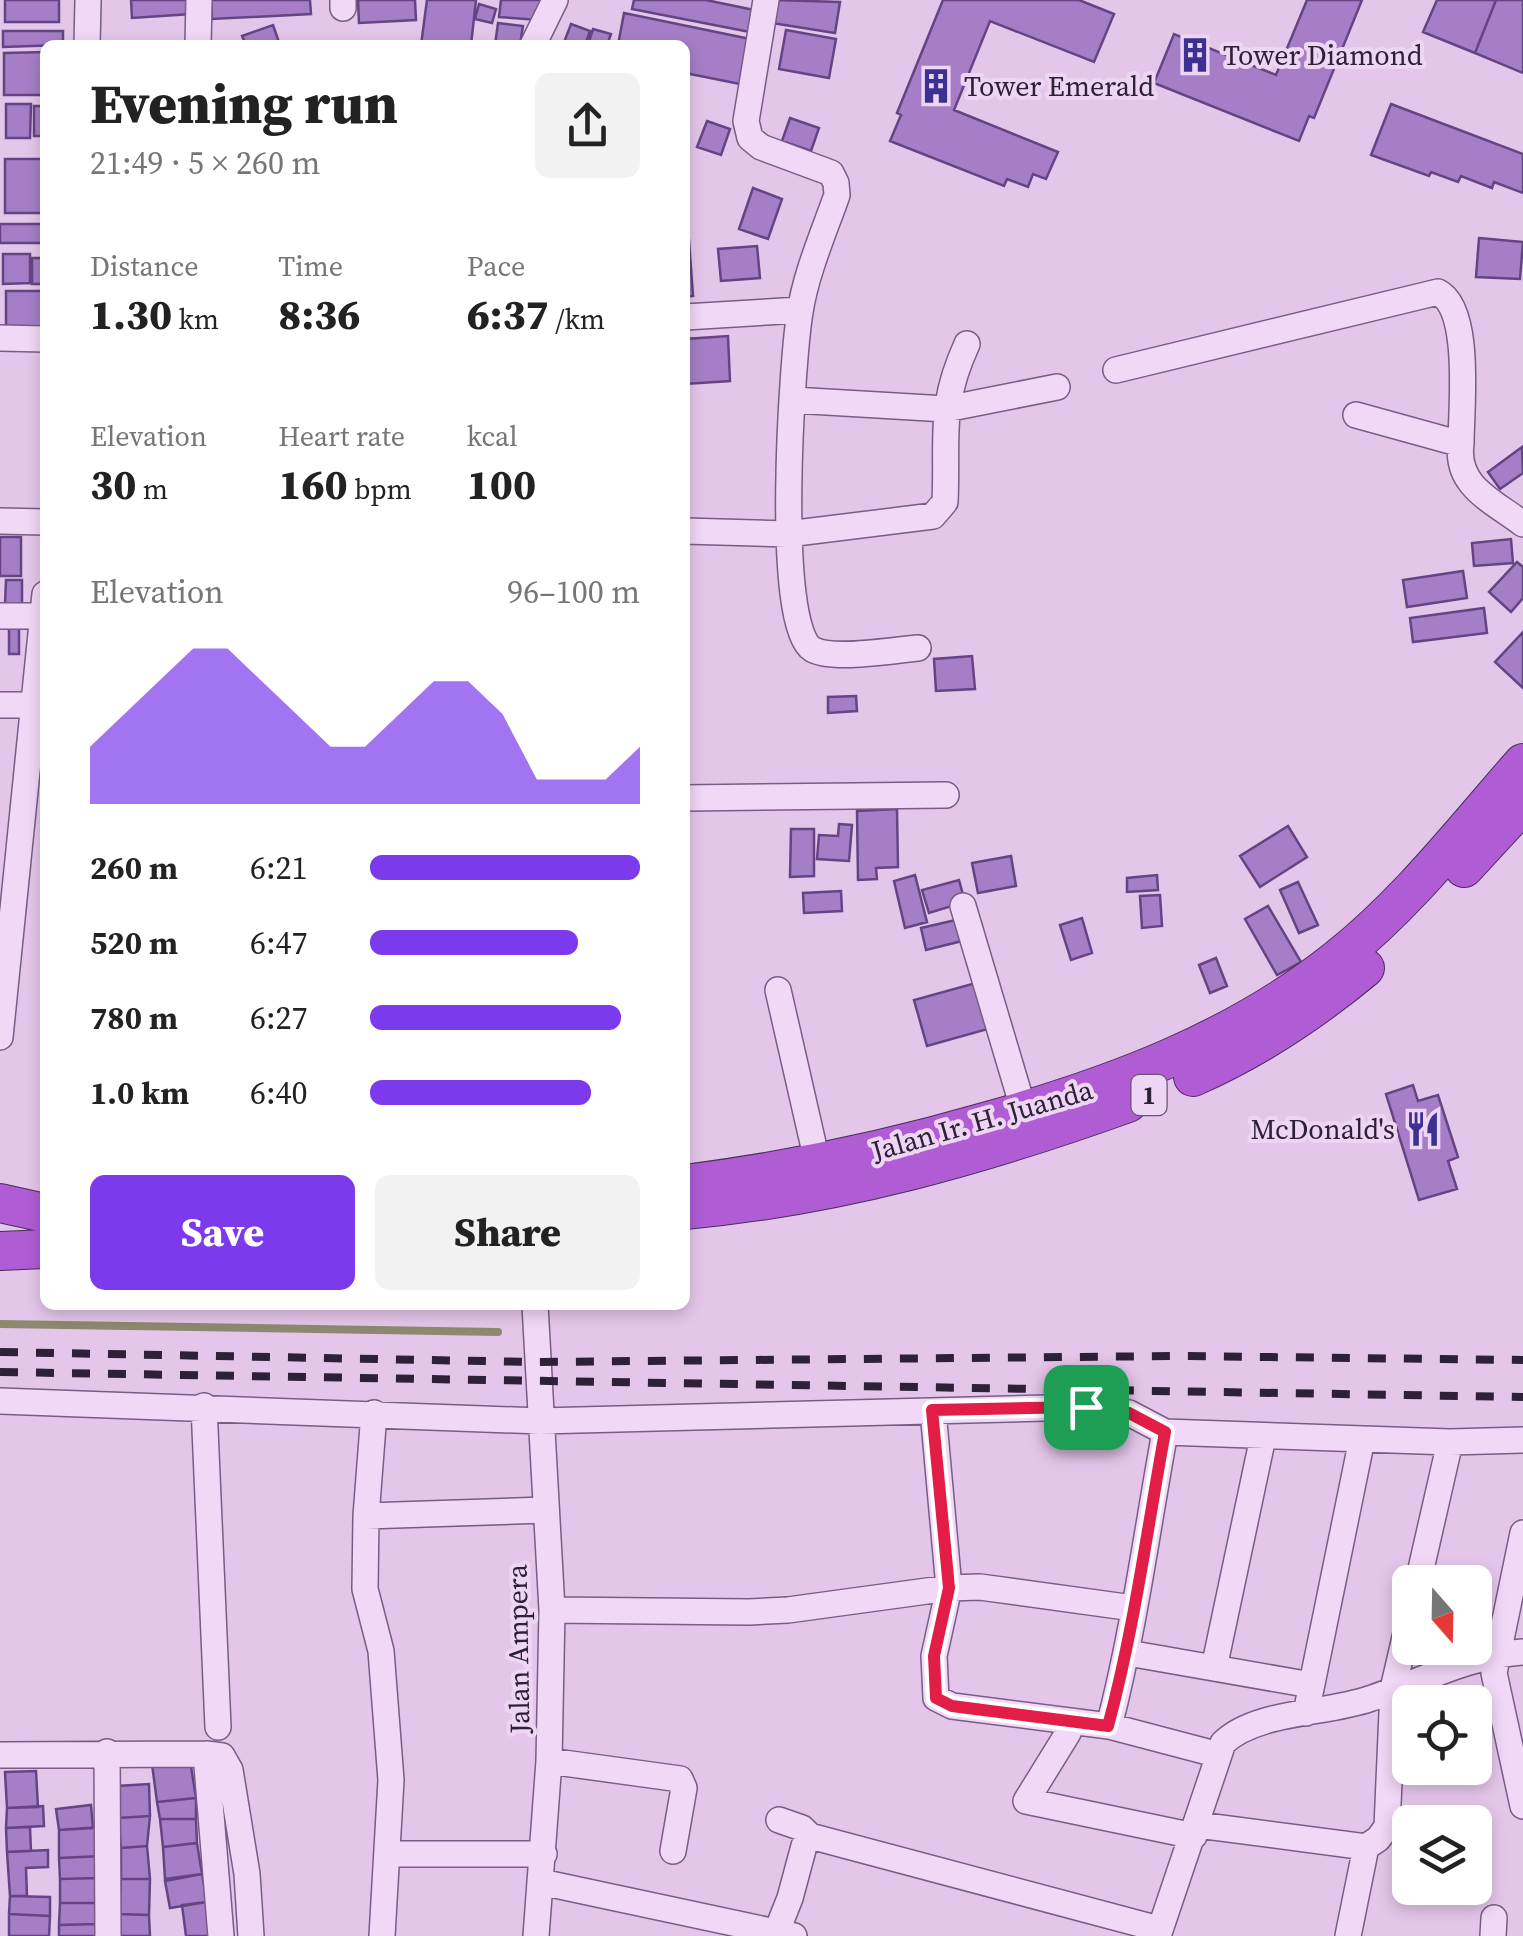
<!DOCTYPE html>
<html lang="en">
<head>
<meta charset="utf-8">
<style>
	body { margin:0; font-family:"Source Serif 4",serif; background:#f2f2f2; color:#222; height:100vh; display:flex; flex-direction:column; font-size:38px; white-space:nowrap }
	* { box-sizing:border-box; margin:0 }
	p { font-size:32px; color:#767676 }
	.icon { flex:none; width:55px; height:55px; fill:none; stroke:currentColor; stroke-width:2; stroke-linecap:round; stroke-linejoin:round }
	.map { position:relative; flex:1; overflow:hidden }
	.details { position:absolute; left:40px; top:40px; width:650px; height:1270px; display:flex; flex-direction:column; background:#fff; border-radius:15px; box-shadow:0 5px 15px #0003 }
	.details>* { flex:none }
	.needle { width:65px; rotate:160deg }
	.buttons { position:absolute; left:1392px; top:1565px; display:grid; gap:20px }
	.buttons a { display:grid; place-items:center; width:100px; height:100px; border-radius:15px; background:#fff; box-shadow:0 5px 15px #0003; font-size:50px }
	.pin { position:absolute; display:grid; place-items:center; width:85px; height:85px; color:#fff; margin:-42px; border-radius:20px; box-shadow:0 5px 15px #0006 }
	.round { display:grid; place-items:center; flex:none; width:105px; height:105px; border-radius:15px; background:#f2f2f2 }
	.head { display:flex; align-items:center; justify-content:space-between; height:170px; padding:0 50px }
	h1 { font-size:55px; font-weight:800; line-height:75px }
	.metrics { display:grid; grid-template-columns:repeat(3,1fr); gap:15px; height:170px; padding:10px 50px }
	.metrics div { display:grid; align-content:center }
	.metrics b { font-size:42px; font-weight:800 }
	.metrics small { font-size:28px; font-weight:400 }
	.metrics p { font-size:28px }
	.chart { height:280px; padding:20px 50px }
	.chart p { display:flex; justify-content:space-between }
	.chart svg { width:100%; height:180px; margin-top:10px; fill:#7c3aed; opacity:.7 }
	.button { display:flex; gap:20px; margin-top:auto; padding:20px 50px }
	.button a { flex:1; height:115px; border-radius:15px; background:#7c3aed; color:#fff; font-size:40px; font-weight:800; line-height:115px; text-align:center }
	.button a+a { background:#f2f2f2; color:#222 }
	ul { padding:0 50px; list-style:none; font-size:32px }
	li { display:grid; grid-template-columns:160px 120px 1fr; align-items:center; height:75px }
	li i { height:25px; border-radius:12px; background:#7c3aed }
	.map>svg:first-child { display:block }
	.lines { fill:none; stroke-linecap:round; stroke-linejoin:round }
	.stream { stroke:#8d896e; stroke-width:8 }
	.building { fill:#a67ec7; stroke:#654483; stroke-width:2.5 }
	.minor-casing { stroke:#785d85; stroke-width:28 }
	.highway-casing { stroke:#453154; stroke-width:40 }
	.minor { stroke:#f2d8f7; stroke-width:25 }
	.highway { stroke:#af5cd5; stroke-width:38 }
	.rail { stroke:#2e2037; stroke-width:8; stroke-dasharray:18 18; stroke-linecap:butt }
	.route-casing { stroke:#fff; stroke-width:20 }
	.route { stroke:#e11d48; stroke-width:12 }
	.labels { text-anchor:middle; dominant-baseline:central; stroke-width:8; stroke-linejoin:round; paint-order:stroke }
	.shield { fill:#eed5f3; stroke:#68566f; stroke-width:2.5 }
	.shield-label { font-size:25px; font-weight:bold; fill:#2e2037 }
	.poi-label { font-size:28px; fill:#2e2037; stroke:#eed5f3; text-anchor:start }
	.street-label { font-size:28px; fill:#2e2037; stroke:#eed5f3 }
</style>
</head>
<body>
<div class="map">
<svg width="1523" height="1936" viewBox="0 0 1523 1936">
	<rect width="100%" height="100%" fill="#e5c6eb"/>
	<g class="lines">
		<path class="stream" d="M0 1324 498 1332"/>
	</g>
	<path class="building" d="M5 0H59V22H5Z
		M131 0H191V14L132 18Z
		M211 0H310L311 14 212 19Z
		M358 0H415L416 20 359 23Z
		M427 0H476L471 45H421Z
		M501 0H541L539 20 499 17Z
		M634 0H706L759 11 755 33 632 9Z
		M776 0 840 2 835 33 772 23Z
		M943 0H1079L1114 14 1094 62 990 21 954 110 1058 152 1046 179 1033 174 1028 187 1007 179 1004 186 890 141 901 115 897 113Z
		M1307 0H1362L1314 118 1309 116 1299 141 1154 83 1174 34 1276 75Z
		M1437 0H1496L1475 53 1423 32Z
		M1496 0H1523V73L1475 53Z
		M479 4 496 9 492 23 475 19Z
		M624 13 755 40 745 85 685 73V45H618Z
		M498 23 523 26 520 45H495Z
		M571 24 590 31 585 45H563Z
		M273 25 280 45H246L242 36Z
		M593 29 611 34 607 45H588Z
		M786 30 836 39 829 78 779 69Z
		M3 31H63V45L3 47Z
		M45 52V95H4V53Z
		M6 104H31L30 138H6Z
		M1391 104 1523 154V193L1494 182 1492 188 1461 176 1458 182 1431 172 1429 176 1371 155Z
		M34 106H45V136H34Z
		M790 118 819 128 811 151 782 141Z
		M707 121 730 129 721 155 697 147Z
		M5 159H45V213H5Z
		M753 188 782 199 768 239 739 229Z
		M0 224H45V243H0Z
		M1479 238 1523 242 1520 279 1476 277Z
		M689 240 693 296 685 297V241Z
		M757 246 760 278 721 281 718 249Z
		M3 254H30V283L3 284Z
		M32 258H45V284H32Z
		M6 291H45V335L6 334Z
		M728 336 730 381 685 384V339Z
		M1522 447 1523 473 1500 489 1488 472Z
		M0 537H21V576H0Z
		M1511 539 1513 563 1474 566 1472 543Z
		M1517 562 1523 567V598L1511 612 1489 592Z
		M1463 571 1467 598 1407 607 1403 580Z
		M6 580H22V604H5Z
		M1484 608 1487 633 1413 642 1410 618Z
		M9 627H19V654H9Z
		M1523 632V688L1495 662Z
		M972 656 975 689 936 691 934 659Z
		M856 696 857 711 828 713V697Z
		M897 809 898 867 876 868 877 879 858 880 857 811Z
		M839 824 852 825 849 861 817 859 819 835 838 836Z
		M1288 826 1307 857 1260 887 1240 856Z
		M791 829H814V876L790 877Z
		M1011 856 1016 886 978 893 972 863Z
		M915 875 927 922 905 928 894 881Z
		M1157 875 1158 890 1127 892V878Z
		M959 880 965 902 929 913 922 890Z
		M1298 882 1318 925 1299 933 1280 890Z
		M841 891 842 911 804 913 803 893Z
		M1160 895 1162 926 1142 928 1140 896Z
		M1268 906 1301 962 1277 975 1245 919Z
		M1082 918 1092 953 1071 960 1060 925Z
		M960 919 966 940 926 950 921 928Z
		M1216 958 1227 986 1210 993 1199 965Z
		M983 981 995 1027 927 1046 914 1000Z
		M1413 1085 1418 1101 1438 1095 1458 1157 1448 1161 1457 1189 1419 1200 1386 1094Z
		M190 1760 196 1798 157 1802 152 1764Z
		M36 1771 38 1807 7 1808 5 1772Z
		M149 1784 150 1816 118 1818 117 1786Z
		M196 1798V1819H160L157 1802Z
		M91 1805 93 1828 59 1830 56 1809Z
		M43 1806 44 1826 6 1828 7 1808Z
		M150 1816 147 1846 121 1848 118 1818Z
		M160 1819H196L197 1843 163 1847Z
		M30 1827 31 1851 7 1852 6 1828Z
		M101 1827 103 1856 59 1858V1830Z
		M197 1843 202 1874 165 1879 163 1847Z
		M147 1846 150 1879H121V1848Z
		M48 1850V1867L26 1868 27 1896H10L7 1852Z
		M103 1856 97 1878 60 1879 59 1858Z
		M202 1874 207 1902 170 1908 165 1881Z
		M97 1878 98 1903H60V1879Z
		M121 1879H150L149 1915 119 1914Z
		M10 1896 50 1897V1916L9 1914Z
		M207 1902 212 1936H186L182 1905Z
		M60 1903H98L97 1924 59 1925Z
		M9 1914 50 1916 49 1936H9Z
		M119 1914 149 1915 150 1936H117Z
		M97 1924 98 1936H59V1925Z"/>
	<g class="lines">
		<defs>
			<path id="minor" d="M766 0 746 121 750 138 761 147 831 173 836 183 837 195C824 232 806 273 800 312 792 360 774 625 812 649 832 661 894 650 918 648
				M343 8V0
				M87 45 88 0
				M198 45 199 0
				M533 45 555 0
				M685 317 800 310
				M0 338 45 339
				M1116 370 1438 292C1472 309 1461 409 1461 444
				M793 400 946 409 1057 387
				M1356 415 1461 444C1455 486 1493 501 1523 524
				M0 521 45 522
				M685 531 788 534 933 516 945 502C948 437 938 407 967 344
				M0 616H43
				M0 705H34
				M685 798 946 795
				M963 906 1024 1111
				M778 990 818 1165
				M0 1037 45 594
				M535 1305 552 1610 549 1761 536 1936
				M0 1401 540 1421 1086 1407 1129 1413 1165 1432 1450 1442 1523 1440
				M204 1406 218 1727
				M933 1411 949 1588 934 1656 936 1698 952 1706 1109 1726 1219 1755
				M374 1413 366 1516 365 1589 381 1651 391 1780 382 1936
				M366 1516 544 1510
				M1523 1533 1494 1673 1523 1806
				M1418 1582 1450 1442
				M552 1610 749 1612 788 1610 949 1588 980 1587 1133 1608
				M1128 1653 1311 1685
				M1214 1668 1263 1437
				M1306 1713 1362 1439
				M1070 1722 1068 1733 1026 1801 1194 1836
				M1109 1726C1134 1630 1147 1530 1165 1432
				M107 1752 108 1936
				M206 1754 222 1756 230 1770 247 1874 251 1936
				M0 1755 206 1754 221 1936
				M549 1761 680 1779 684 1788 673 1851
				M779 1820 802 1828 810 1836 1159 1929
				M1198 1825 1366 1847 1378 1839 1387 1827 1393 1689 1410 1616
				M388 1854H544
				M541 1882 794 1936
				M775 1936 790 1898 804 1846 810 1836
				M1158 1936 1223 1743C1256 1711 1326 1714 1369 1699 1420 1682 1469 1655 1523 1652
				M1348 1936 1366 1847
				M1493 1936 1494 1918"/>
			<path id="highway" d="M1464 868 1523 804
				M1193 1077C1257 1049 1312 1012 1365 968
				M685 1184C789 1171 888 1150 988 1121 1112 1086 1234 1041 1336 960 1408 903 1463 831 1523 763
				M0 1203 45 1213
				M685 1210C839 1196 983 1155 1128 1103
				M0 1251 45 1249"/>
		</defs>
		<use href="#minor" class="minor-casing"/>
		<use href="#highway" class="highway-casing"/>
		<use href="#minor" class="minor"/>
		<use href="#highway" class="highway"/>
		<path class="rail" d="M0 1352 536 1362 1178 1356 1523 1360
			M0 1372 1523 1397"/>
	</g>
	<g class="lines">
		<defs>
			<path id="route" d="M1086 1407 1129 1413 1165 1432C1147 1530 1134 1630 1108 1726L952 1706 936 1698 934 1656 949 1588 932 1410Z"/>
		</defs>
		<use href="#route" class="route-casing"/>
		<use href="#route" class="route"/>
	</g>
	<defs>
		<symbol id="building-bare" viewBox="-9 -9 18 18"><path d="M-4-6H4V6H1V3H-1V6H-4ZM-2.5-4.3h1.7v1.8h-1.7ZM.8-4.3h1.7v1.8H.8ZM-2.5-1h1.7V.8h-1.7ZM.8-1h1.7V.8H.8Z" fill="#3c3191" stroke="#eed5f3" stroke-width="2.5" paint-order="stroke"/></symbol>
		<symbol id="restaurant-bare" viewBox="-9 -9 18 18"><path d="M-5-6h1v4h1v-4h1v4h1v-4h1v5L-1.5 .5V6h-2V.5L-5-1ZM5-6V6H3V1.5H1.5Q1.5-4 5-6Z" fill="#3c3191" stroke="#eed5f3" stroke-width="2.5" paint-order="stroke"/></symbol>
	</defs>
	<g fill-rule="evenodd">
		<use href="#building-bare" x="1170" y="30" width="50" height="50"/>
		<use href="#building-bare" x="911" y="61" width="50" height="50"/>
		<use href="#restaurant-bare" x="1398" y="1104" width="50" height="50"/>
	</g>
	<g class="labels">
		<rect class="shield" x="1131.5" y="1075" width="35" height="40" rx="8"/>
		<g class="shield-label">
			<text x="1149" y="1095">1</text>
		</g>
		<g class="poi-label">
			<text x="1223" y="55">Tower Diamond</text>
			<text x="964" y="86">Tower Emerald</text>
			<text x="1395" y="1129" text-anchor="end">McDonald's</text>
		</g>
		<g class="street-label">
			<text transform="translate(982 1120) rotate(-16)">Jalan Ir. H. Juanda</text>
			<text transform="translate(518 1649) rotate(-91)">Jalan Ampera</text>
		</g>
	</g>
</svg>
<div class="buttons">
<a><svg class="needle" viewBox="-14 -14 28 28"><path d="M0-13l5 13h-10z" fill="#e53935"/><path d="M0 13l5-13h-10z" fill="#767676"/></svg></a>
<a><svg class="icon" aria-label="locate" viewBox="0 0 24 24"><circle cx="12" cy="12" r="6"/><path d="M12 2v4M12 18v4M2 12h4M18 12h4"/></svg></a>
<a><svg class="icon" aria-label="layers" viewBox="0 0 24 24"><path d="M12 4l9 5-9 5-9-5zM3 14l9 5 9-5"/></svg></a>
</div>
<div class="pin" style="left:1086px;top:1407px;background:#1e9e55"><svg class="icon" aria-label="arrive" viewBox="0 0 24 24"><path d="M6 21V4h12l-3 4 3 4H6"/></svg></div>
<section class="details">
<div class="head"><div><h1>Evening run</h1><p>21:49 · 5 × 260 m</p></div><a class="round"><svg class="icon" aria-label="share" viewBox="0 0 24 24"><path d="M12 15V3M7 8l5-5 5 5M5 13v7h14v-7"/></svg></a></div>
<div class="metrics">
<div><p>Distance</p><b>1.30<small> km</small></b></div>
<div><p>Time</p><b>8:36</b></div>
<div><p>Pace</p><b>6:37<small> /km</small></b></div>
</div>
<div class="metrics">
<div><p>Elevation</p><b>30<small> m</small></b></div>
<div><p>Heart rate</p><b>160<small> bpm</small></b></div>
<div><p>kcal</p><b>100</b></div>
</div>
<div class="chart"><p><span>Elevation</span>96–100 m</p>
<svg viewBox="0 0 160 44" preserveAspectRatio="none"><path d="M0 44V30L10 22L20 14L30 6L40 6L50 14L60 22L70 30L80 30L90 22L100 14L110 14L120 22L130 38L140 38L150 38L160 30V44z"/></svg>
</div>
<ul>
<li><b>260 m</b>6:21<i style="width:100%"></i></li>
<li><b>520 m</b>6:47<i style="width:77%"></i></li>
<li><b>780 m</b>6:27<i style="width:93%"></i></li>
<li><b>1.0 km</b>6:40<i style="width:82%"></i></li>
</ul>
<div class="button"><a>Save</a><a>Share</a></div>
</section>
</div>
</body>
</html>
